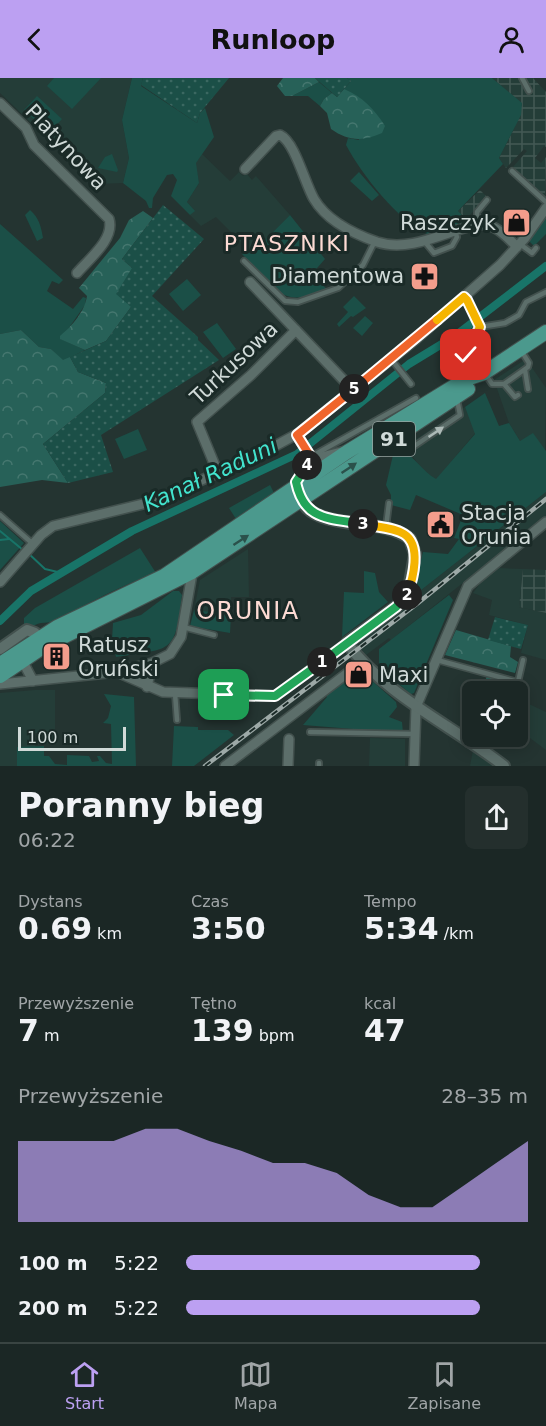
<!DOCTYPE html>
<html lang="pl">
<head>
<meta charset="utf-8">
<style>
	body { margin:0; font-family:"DejaVu Sans",sans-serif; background:#242f2d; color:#f1f3f6; height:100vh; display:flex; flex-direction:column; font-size:22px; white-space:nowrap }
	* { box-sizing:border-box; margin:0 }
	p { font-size:20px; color:#a0a5a7 }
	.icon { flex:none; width:33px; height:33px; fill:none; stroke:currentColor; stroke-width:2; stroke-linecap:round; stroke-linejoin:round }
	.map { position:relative; height:688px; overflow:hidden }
	.panel { display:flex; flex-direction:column; background:#1b2725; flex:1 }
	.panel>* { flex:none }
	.controls { position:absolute; left:462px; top:603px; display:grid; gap:12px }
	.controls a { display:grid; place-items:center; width:66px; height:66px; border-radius:9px; background:#1b2725; box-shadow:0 3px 15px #0003,0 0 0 2px #394442; font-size:30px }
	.scale { position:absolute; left:18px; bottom:15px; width:108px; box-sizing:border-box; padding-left:6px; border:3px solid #d0dad8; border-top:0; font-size:16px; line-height:21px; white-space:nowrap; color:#d0dad8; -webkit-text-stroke:4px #1a2a27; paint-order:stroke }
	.pin { position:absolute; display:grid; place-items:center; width:51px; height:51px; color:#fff; margin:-26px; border-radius:12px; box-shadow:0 3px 9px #0006 }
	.km { position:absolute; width:30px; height:30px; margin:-15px; border-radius:50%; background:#222; color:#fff; font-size:16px; line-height:30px; text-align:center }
	.round { display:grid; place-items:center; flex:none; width:63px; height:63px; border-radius:9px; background:#242f2d }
	.overview { display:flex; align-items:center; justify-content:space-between; height:102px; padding:0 18px }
	h1 { font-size:33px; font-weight:600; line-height:45px }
	.stats { display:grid; grid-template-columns:repeat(3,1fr); gap:9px; height:102px; padding:6px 18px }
	.stats div { display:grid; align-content:center }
	.stats b { font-size:30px; font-weight:600 }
	.stats small { font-size:16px; font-weight:400 }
	.stats p { font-size:16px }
	.chart { height:168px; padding:12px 18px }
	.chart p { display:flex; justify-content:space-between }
	.chart svg { width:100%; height:108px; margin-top:6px; fill:#bca0f2; opacity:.7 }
	ul { padding:0 18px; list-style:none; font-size:20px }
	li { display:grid; grid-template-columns:96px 72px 1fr; align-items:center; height:45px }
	li i { height:15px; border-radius:8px; background:#bca0f2 }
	header { display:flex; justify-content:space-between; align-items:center; height:78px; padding:0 18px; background:#bca0f2; color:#111; font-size:27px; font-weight:600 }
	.tabs { display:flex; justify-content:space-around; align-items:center; height:84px; border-top:2px solid #394442; background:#1b2725; font-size:16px; color:#a0a5a7 }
	.tabs a { display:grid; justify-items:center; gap:3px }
	.tabs .current { color:#bca0f2 }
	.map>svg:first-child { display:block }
	.built { fill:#243d38 }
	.industrial { fill:url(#industrial-grid) }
	.green { fill:#1b4f47 }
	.forest { fill:url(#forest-crowns) }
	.garden { fill:url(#garden-dots) }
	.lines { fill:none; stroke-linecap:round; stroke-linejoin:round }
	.stream { stroke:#187468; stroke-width:2 }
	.canal { stroke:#187468; stroke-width:8 }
	.service-casing { stroke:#43514e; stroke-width:8 }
	.minor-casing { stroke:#43514e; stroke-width:12 }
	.tertiary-casing { stroke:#43514e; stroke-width:14 }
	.primary-casing { stroke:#43514e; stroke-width:16 }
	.service { stroke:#5c6e6a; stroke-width:4.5 }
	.minor { stroke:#5c6e6a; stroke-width:9 }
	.tertiary { stroke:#5c6e6a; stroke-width:10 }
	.primary { stroke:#4b998d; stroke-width:14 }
	.rail-casing { stroke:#9da9a7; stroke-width:4.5 }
	.rail { stroke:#1a2a27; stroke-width:2; stroke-dasharray:7; stroke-linecap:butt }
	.oneway { fill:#adbab7 }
	.oneway2 { fill:#2b514b }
	.split-1-casing { stroke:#fff; stroke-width:12 }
	.split-2-casing { stroke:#fff; stroke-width:12 }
	.split-3-casing { stroke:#fff; stroke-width:12 }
	.split-4-casing { stroke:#fff; stroke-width:12 }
	.split-5-casing { stroke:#fff; stroke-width:12 }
	.split-6-casing { stroke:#fff; stroke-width:12 }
	.split-7-casing { stroke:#fff; stroke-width:12 }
	.split-1 { stroke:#22a559; stroke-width:8 }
	.split-2 { stroke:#22a559; stroke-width:8 }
	.split-3 { stroke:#f5b400; stroke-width:8 }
	.split-4 { stroke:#22a559; stroke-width:8 }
	.split-5 { stroke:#f0652b; stroke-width:8 }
	.split-6 { stroke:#f0652b; stroke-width:8 }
	.split-7 { stroke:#f5b400; stroke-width:8 }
	.labels { text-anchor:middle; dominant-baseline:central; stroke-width:6; stroke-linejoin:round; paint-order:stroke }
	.shield { fill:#1a2a27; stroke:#99a5a3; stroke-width:1.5 }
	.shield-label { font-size:20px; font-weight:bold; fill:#d0dad8 }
	.street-label { font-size:21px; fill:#d0dad8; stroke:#1a2a27 }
	.poi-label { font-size:21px; fill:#d0dad8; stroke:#1a2a27; text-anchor:start }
	.neighbourhood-label { font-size:22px; letter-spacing:1.5px; fill:#fddbd4; stroke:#1a2a27 }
	.water-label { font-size:22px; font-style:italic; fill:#42e4ce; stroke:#1a2a27 }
	.quarter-label { font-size:24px; letter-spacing:1.5px; fill:#fddbd4; stroke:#1a2a27 }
</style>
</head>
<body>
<header><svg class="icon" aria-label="back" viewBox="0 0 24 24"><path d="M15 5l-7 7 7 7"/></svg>Runloop<svg class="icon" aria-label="person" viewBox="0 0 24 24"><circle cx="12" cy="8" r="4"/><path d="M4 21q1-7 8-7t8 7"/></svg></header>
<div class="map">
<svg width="546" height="688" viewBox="0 0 546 688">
	<defs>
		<pattern id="industrial-grid" width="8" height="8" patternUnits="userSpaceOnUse" patternTransform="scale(1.5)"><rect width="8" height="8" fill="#243d38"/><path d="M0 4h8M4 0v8" fill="none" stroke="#435854"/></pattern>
		<pattern id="forest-crowns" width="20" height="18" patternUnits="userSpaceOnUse" patternTransform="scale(1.5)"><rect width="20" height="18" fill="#276158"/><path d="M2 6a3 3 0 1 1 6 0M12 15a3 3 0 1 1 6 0" fill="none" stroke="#45776f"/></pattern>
		<pattern id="garden-dots" width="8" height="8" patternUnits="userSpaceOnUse" patternTransform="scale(1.5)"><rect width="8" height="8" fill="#1b4f47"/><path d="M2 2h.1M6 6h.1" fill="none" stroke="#3b6861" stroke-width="1.8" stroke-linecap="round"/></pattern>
	</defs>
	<rect width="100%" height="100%" fill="#243431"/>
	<path class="built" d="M0 0H132L122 42 129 80 123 105 95 106 0 15Z
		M202 76 230 103 239 94 243 98 246 95 252 102 256 98 290 137 252 175 216 139 201 148 190 137 194 133 187 124 199 105 195 85Z
		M526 281 546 310 545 374 527 360 520 363 509 345 494 302Z
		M465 329 476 354 436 402 421 390 411 376 401 371Z
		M546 414V439L391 562 389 560 366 577 358 567 411 520Z
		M248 471 249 519H231V536L194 532 200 502Z
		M498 490 523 491 519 529 546 535V582L521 575 528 547 489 537 492 522 473 515 485 499Z
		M35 612H55V665H44V655H35V669H17V688H0V615Z
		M518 621 546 634V672L518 651Z
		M370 660 405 661V688H369Z
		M473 672 494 687V688H470Z"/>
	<path class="industrial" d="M492 0H533L546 14V69L544 68 535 80 541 85 546 79 545 120 513 89 527 73 524 71 506 90 499 80 514 51 522 26Z
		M480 112 487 119 466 141 458 133Z
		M523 491 546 492V535L519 529Z"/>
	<path class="green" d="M54 0H101L72 31 47 8Z
		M132 0H143L141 8 197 45 200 35 205 30 214 59 196 85 199 105 187 124 195 133 190 137 171 118 177 102 173 96 167 97 153 120 152 130H149L146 123 123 105 129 80 122 42Z
		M347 0H492L522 25 521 37 499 80 503 86 458 133 468 143 429 157C398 143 362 97 346 67L348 60 359 62 344 11 351 3Z
		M319 4 332 15 324 21 320 28 308 18H292Z
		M37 18 62 41 49 55 24 32Z
		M112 76 118 92 117 94 98 90 105 79Z
		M359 94 379 117 372 123 350 103Z
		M30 132C39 140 41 148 43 160L37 163 25 137Z
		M546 136V156L534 168 529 163 530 159Z
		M290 137 325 181 311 197 327 211C281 234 272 207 242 176L248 170 252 175Z
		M0 146 63 202 59 206 52 203 47 213 73 231 83 219 86 220 85 227 61 261 85 272 63 283 51 271 39 269 21 252 0 256Z
		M187 201 201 217 183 233 169 216Z
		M354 218 366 230 353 239 351 238 339 249 337 246 348 234 343 229Z
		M365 238 373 245 362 258 353 250Z
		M217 245 236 271 223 280 203 254Z
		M485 315 499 348 509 345 520 363 533 355 546 373V414L411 520 423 474 448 476 459 461 454 460 463 437 416 417 410 432 391 427V417L386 407 393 377 401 371C415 379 422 393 436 401L475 356 465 329Z
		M138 351 147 372 124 381 115 361Z
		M270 407 274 415 236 441 229 430Z
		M0 443 24 465 0 492Z
		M140 470 156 495 154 497C119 507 89 526 57 542 48 547 40 542 32 549L24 546V540L35 530Z
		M364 493 375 495 379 514 388 524 342 559 344 514 364 515Z
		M173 513H179L182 517C175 577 172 570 116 579L112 562 113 545 141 537Z
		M449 517 453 522 414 615 411 616 379 590V571Z
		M194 532 231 536 230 555 190 548Z
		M351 595 354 604 370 601 396 624 397 629 389 639 402 644 403 655 303 647 327 619 325 614Z
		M104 616 134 619 136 688H17V669L44 668V678H49L55 686 67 687V677L89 678 92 684 99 683 97 678H100L106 685 112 686 111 646 103 645 108 640 111 628Z
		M174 648 198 649V652H228L234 657 194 688H172Z"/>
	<path class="forest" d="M283 0H315L319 4 292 18H285L277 8Z
		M344 11C363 19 374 31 385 48L382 55C362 64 348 63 331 51L327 35 320 28 324 21 332 15 337 19Z
		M143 133 153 140 122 181 132 190 131 229 106 263 85 272 60 261V258C72 248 85 233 87 218L79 210 120 160 129 142Z
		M21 252 39 269 51 271 63 282 70 279 78 294 106 305 105 315 43 366 68 405 42 402 0 409V256Z
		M456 552 511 568 510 579 518 584 515 595 445 577Z
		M487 598 510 604V613L483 609Z"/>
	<path class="garden" d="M143 0H229L200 35 197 45 141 7Z
		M315 0H347L351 3 337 19Z
		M163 127 204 161 152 218 198 259V262L219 282 101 357 113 394 68 405 43 366 105 315 106 305 78 294 70 279 106 263 131 229 116 216 132 190 122 181Z
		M495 539 528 547 521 571 488 562Z"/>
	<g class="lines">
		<path class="stream" d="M0 453 23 472
			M0 462 9 461
			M28 475 45 491 62 495"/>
		<path class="canal" d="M0 543 31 513 132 453 297 376 409 286 455 258 546 188"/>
		<defs>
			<path id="service" d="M522 0 529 13
				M512 93 546 124
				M477 147V134L487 122
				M425 164 434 175 452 168 457 159 455 154
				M520 166 532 175 536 170
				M244 183 285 223 298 224 338 210 363 187 375 163
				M465 220 480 249
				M480 249 505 245 519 237 526 224 546 214
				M466 277 480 249
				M391 281 411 306
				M525 292 528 311
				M486 297 492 306H504L528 289 529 285 522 274
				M504 306 515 319 518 317
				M397 362 410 371 460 337 457 321
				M314 377 416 320
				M0 437 33 466
				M386 449 389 425
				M183 549 214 557
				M437 582 518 604 523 582
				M175 615 177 642
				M310 654 415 656
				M319 688V685"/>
			<path id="minor" d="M0 25 26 50 34 67 109 141C115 161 89 181 77 195
				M245 91 276 58 280 57C295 64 305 106 314 121 327 143 354 156 377 164 421 178 468 137 493 149 502 153 510 162 517 169
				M250 204 353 312
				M297 357 312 381
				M218 395 197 344 251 297 296 252
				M297 406 310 382 345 373
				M0 504 41 457 53 448 155 423 262 375 299 355 416 261 500 187 525 160 546 130
				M22 582 33 603
				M117 594 163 614 275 618 347 565
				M0 606 117 594 152 585 170 576 181 559 193 490
				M147 609 152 585
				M225 688 362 584
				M288 688 289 661
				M414 688 416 629 468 508 546 444"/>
			<path id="tertiary" d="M299 416C309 456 383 437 410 461L415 476 408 517 396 529 347 565C387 619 452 647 504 688
				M0 571 27 552 35 555 42 568"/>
			<path id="primary" d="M0 586 57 549 164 498 347 374 466 301 484 295 546 254
				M0 598 43 569 192 494 468 311"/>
		</defs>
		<use href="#service" class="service-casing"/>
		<use href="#minor" class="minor-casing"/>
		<use href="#tertiary" class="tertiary-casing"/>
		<use href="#primary" class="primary-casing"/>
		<use href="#service" class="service"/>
		<use href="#minor" class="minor"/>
		<use href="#tertiary" class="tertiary"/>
		<use href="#primary" class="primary"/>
		<defs>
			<path id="rail" d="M205 688 418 525 546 421"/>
		</defs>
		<use href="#rail" class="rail-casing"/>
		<use href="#rail" class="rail"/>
	</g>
	<defs><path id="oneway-solid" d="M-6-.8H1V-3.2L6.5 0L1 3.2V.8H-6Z" transform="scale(1.5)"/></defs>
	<use class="oneway" href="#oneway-solid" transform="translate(436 354) rotate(-34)"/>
	<g class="oneway2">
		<use href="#oneway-solid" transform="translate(349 390) rotate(-34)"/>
		<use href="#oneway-solid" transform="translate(241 462) rotate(-33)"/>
	</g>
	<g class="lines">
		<defs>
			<path id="split-1" d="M224 617 275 618 322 584"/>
			<path id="split-2" d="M322 584 396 529 407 517"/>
			<path id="split-3" d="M363 446C376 449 393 449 404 456 422 467 413 501 407 517"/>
			<path id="split-4" d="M307 387 296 404C304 443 329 440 363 446"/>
			<path id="split-5" d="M307 387 312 381 297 357 354 311"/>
			<path id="split-6" d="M354 311 437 242"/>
			<path id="split-7" d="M437 242 464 219 467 222 480 249 466 277"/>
		</defs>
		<use href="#split-1" class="split-1-casing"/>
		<use href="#split-2" class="split-2-casing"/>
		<use href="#split-3" class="split-3-casing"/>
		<use href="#split-4" class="split-4-casing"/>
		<use href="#split-5" class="split-5-casing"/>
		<use href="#split-6" class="split-6-casing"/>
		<use href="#split-7" class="split-7-casing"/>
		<use href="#split-1" class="split-1"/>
		<use href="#split-2" class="split-2"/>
		<use href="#split-3" class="split-3"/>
		<use href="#split-4" class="split-4"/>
		<use href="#split-5" class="split-5"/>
		<use href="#split-6" class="split-6"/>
		<use href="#split-7" class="split-7"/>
	</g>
	<defs>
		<symbol id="shop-square" viewBox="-11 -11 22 22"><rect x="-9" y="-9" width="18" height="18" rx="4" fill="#f49d8c" stroke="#1a2a27"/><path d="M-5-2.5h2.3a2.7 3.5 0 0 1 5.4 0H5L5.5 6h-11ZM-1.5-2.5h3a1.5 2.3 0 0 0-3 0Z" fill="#111"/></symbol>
		<symbol id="pharmacy-square" viewBox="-11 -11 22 22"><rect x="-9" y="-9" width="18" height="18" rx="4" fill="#f49d8c" stroke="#1a2a27"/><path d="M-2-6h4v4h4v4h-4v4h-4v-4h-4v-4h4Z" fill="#111"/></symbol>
		<symbol id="civic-square" viewBox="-11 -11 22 22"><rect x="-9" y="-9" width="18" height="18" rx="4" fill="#f49d8c" stroke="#1a2a27"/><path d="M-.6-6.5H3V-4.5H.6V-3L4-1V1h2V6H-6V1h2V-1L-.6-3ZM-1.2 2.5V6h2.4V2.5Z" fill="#111"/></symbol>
		<symbol id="building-square" viewBox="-11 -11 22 22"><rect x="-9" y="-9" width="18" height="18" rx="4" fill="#f49d8c" stroke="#1a2a27"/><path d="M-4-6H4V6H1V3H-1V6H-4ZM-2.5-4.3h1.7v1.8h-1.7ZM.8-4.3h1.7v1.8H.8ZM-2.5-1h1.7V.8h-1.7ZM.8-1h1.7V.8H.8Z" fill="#111"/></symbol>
	</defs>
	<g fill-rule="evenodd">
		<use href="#shop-square" x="500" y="128" width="33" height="33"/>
		<use href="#pharmacy-square" x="408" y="182" width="33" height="33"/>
		<use href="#civic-square" x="424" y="430" width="33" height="33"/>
		<use href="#building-square" x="40" y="562" width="33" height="33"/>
		<use href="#shop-square" x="342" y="580" width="33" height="33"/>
	</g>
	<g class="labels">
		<rect class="shield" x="373" y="344" width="42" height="34" rx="4.5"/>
		<g class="shield-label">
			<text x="394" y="361">91</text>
		</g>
		<g class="street-label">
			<text transform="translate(66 69) rotate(47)">Platynowa</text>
			<text transform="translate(234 285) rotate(-43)">Turkusowa</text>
		</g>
		<g class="poi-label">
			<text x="496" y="145" text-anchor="end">Raszczyk</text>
			<text x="404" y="198" text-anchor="end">Diamentowa</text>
			<text x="461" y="435">Stacja<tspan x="461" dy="24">Orunia</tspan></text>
			<text x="78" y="567">Ratusz<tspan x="78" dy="24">Oruński</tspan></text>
			<text x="379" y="597">Maxi</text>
		</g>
		<g class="neighbourhood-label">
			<text x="287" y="165">PTASZNIKI</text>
		</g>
		<g class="water-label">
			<text transform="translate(210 397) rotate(-25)">Kanał Raduni</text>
		</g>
		<g class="quarter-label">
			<text x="248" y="533">ORUNIA</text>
		</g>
	</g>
</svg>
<div class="controls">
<a><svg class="icon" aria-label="locate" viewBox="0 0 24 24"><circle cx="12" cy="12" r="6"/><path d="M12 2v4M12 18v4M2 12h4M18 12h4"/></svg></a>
</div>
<div class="scale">100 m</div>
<div class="pin" style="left:224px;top:617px;background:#1e9e55"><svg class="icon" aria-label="arrive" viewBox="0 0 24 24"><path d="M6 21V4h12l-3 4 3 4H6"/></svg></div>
<div class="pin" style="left:466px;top:277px;background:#d93025"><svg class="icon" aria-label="check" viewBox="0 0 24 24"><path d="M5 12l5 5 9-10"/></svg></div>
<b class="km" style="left:322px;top:584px">1</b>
<b class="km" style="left:407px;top:517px">2</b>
<b class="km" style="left:363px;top:446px">3</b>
<b class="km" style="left:307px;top:387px">4</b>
<b class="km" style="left:354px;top:311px">5</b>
</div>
<section class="panel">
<div class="overview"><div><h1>Poranny bieg</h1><p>06:22</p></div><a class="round"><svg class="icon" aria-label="share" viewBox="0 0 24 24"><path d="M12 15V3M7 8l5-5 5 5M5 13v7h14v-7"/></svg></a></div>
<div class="stats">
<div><p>Dystans</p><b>0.69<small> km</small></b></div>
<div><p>Czas</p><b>3:50</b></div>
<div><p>Tempo</p><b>5:34<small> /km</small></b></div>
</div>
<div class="stats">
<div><p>Przewyższenie</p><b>7<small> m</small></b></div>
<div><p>Tętno</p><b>139<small> bpm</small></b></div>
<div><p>kcal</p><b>47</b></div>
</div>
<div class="chart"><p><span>Przewyższenie</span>28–35 m</p>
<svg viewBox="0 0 160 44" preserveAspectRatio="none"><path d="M0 44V11L10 11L20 11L30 11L40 6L50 6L60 11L70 15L80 20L90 20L100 24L110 33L120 38L130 38L140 29L150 20L160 11V44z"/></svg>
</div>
<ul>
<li><b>100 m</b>5:22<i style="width:86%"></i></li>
<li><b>200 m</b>5:22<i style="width:86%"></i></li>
</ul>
</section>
<nav class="tabs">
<a class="current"><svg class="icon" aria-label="home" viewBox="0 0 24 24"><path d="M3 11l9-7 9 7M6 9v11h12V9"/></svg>Start</a>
<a><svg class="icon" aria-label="map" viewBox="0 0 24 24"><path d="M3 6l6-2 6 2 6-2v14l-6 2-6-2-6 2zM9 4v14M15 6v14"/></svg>Mapa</a>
<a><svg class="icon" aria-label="saved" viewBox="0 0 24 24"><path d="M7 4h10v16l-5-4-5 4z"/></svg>Zapisane</a>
</nav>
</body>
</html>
